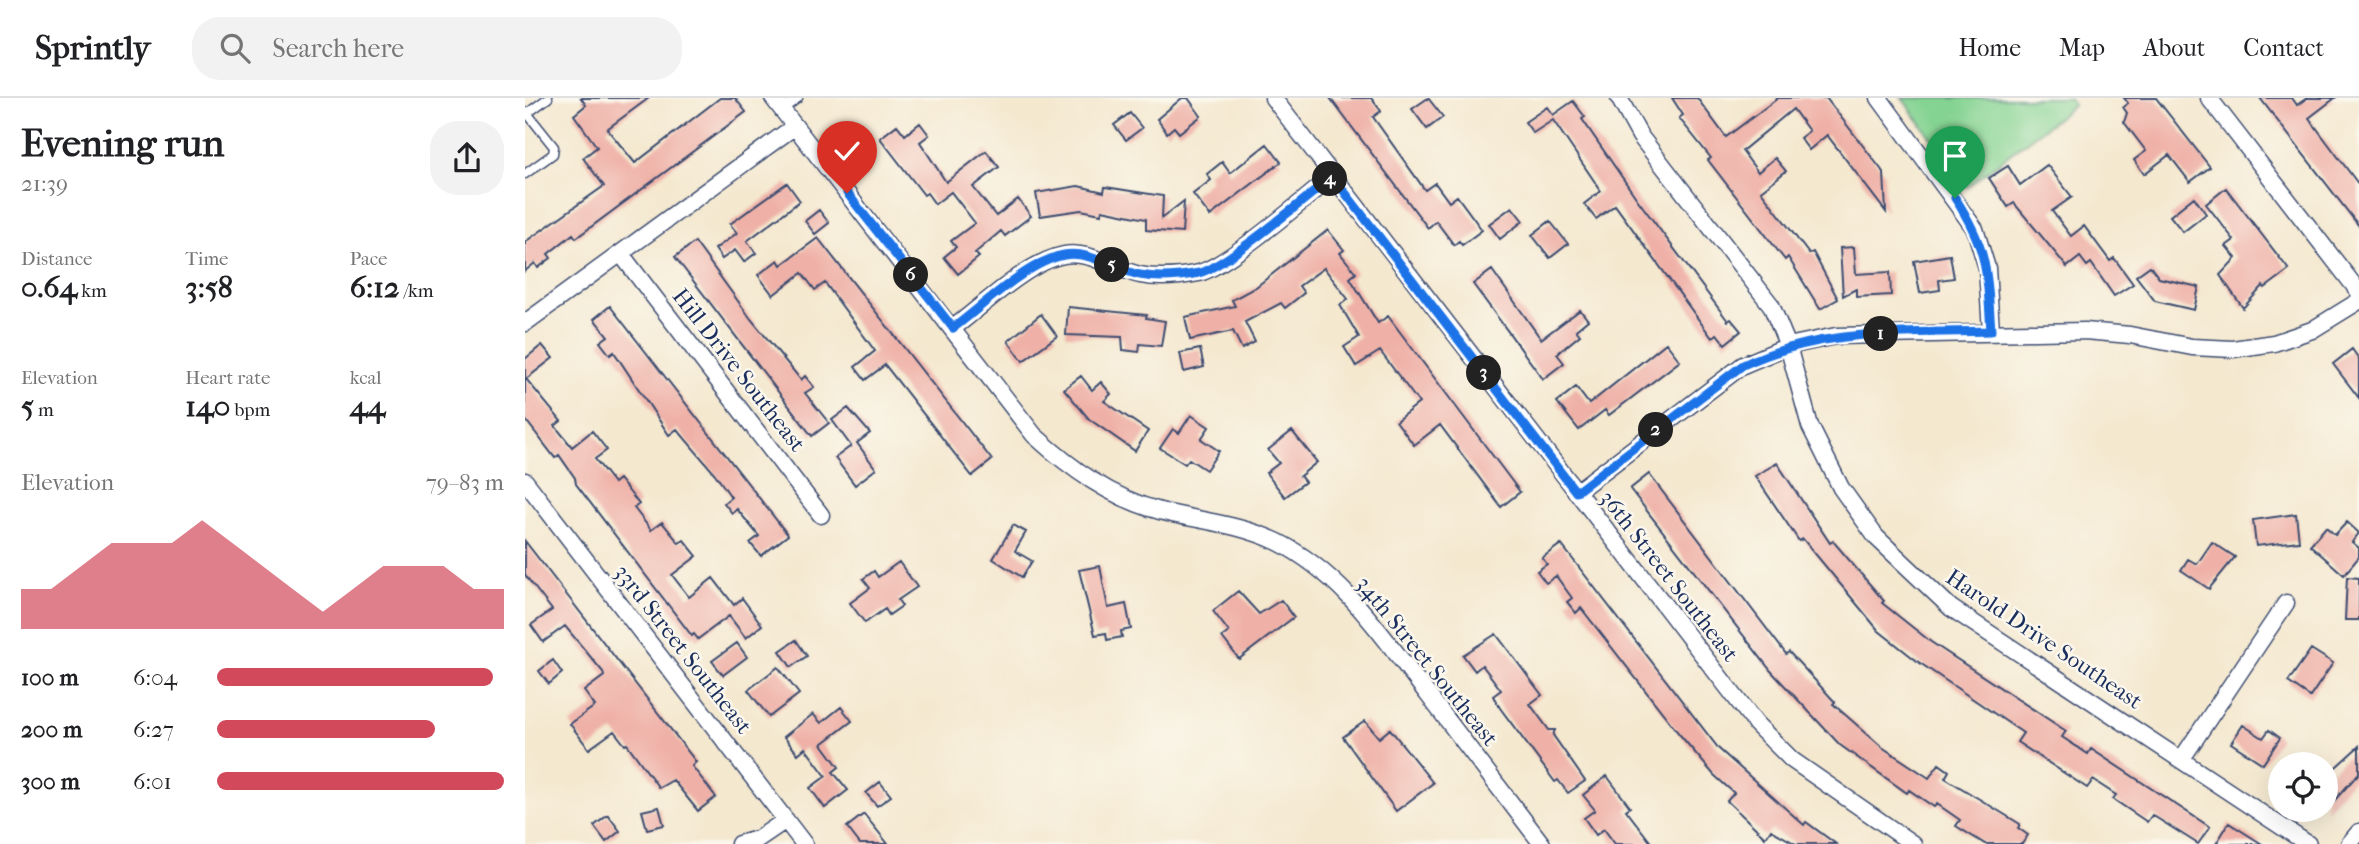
<!DOCTYPE html>
<html lang="en">
<head>
<meta charset="utf-8">
<style>
	body { margin:0; font-family:"IM FELL French Canon",serif; background:#f2f2f2; color:#202124; height:100vh; display:flex; flex-direction:column; font-size:26px; white-space:nowrap }
	* { box-sizing:border-box; margin:0 }
	p { font-size:23px; color:#757577 }
	.icon { flex:none; width:38px; height:38px; fill:none; stroke:currentColor; stroke-width:2; stroke-linecap:round; stroke-linejoin:round }
	.map { position:relative; flex:1; overflow:hidden }
	.details { display:flex; flex-direction:column; background:#fff; width:525px }
	.details>* { flex:none }
	.buttons { position:absolute; left:1743px; top:654px; display:grid; gap:14px }
	.buttons a { display:grid; place-items:center; width:70px; height:70px; border-radius:50%; background:#fff; box-shadow:0 7px 28px #0002; font-size:35px }
	.pin { position:absolute; display:grid; place-items:center; width:60px; height:60px; color:#fff; margin:-72px -30px; border-radius:50% 50% 50% 0; rotate:-45deg; box-shadow:0 0 7px #0007 }
	.pin .icon { rotate:45deg }
	.km { position:absolute; width:35px; height:35px; margin:-18px; border-radius:50%; background:#222; color:#fff; font-size:19px; line-height:35px; text-align:center }
	.round { display:grid; place-items:center; flex:none; width:74px; height:74px; border-radius:28px; background:#f2f2f2 }
	.headline { display:flex; align-items:center; justify-content:space-between; height:119px; padding:0 21px }
	h1 { font-size:38px; font-weight:700; line-height:52px }
	.stats { display:grid; grid-template-columns:repeat(3,1fr); gap:10px; height:119px; padding:7px 21px }
	.stats div { display:grid; align-content:center }
	.stats b { font-size:30px; font-weight:700 }
	.stats small { font-size:19px; font-weight:400 }
	.stats p { font-size:19px }
	.chart { height:196px; padding:14px 21px }
	.chart p { display:flex; justify-content:space-between }
	.chart svg { width:100%; height:126px; margin-top:7px; fill:#d1495b; opacity:.7 }
	ul { padding:0 21px; list-style:none; font-size:23px }
	li { display:grid; grid-template-columns:112px 84px 1fr; align-items:center; height:52px }
	li i { height:18px; border-radius:9px; background:#d1495b }
	header { display:flex; align-items:center; gap:42px; box-sizing:border-box; height:98px; padding:0 35px; background:#fff; border-bottom:2px solid #e0e0e0 }
	header strong { font-size:33px }
	nav { display:flex; gap:38px; margin-inline-start:auto; font-size:24px }
	.search { width:490px; height:63px; background:#f2f2f2; display:flex; align-items:center; gap:18px; box-sizing:border-box; padding:0 24px; border-radius:28px; color:#757577; font-size:26px }
	main { display:flex; flex:1; min-height:0 }
	.map>svg:first-child { display:block }
	.green { fill:#84d392; stroke:#508178; stroke-width:2 }
	.building { fill:#efb1a7 }
	.lines { fill:none; stroke-linecap:round; stroke-linejoin:round }
	.lane-casing { stroke:#3c4b6f; stroke-width:11 }
	.street-casing { stroke:#3c4b6f; stroke-width:19 }
	.lane { stroke:#fff; stroke-width:8 }
	.street { stroke:#fff; stroke-width:16 }
	.route-casing { stroke:#fff; stroke-width:14 }
	.route { stroke:#1a73e8; stroke-width:9 }
	.labels { text-anchor:middle; dominant-baseline:central; stroke-width:5; stroke-linejoin:round; paint-order:stroke }
	.street-label { font-size:23px; fill:#1b2f5e; stroke:#fbf7ec }
</style>
</head>
<body>
<header>
<strong>Sprintly</strong>
<div class="search"><svg class="icon" aria-label="search" viewBox="0 0 24 24"><circle cx="10" cy="10" r="6"/><path d="M15 15l6 6"/></svg>Search here</div>
<nav><a>Home</a><a>Map</a><a>About</a><a>Contact</a></nav>
</header>
<main>
<section class="details">
<div class="headline"><div><h1>Evening run</h1><p>21:39</p></div><a class="round"><svg class="icon" aria-label="share" viewBox="0 0 24 24"><path d="M12 15V3M7 8l5-5 5 5M5 13v7h14v-7"/></svg></a></div>
<div class="stats">
<div><p>Distance</p><b>0.64<small> km</small></b></div>
<div><p>Time</p><b>3:58</b></div>
<div><p>Pace</p><b>6:12<small> /km</small></b></div>
</div>
<div class="stats">
<div><p>Elevation</p><b>5<small> m</small></b></div>
<div><p>Heart rate</p><b>140<small> bpm</small></b></div>
<div><p>kcal</p><b>44</b></div>
</div>
<div class="chart"><p><span>Elevation</span>79–83 m</p>
<svg viewBox="0 0 160 44" preserveAspectRatio="none"><path d="M0 44V30L10 30L20 22L30 14L40 14L50 14L60 6L70 14L80 22L90 30L100 38L110 30L120 22L130 22L140 22L150 30L160 30V44z"/></svg>
</div>
<ul>
<li><b>100 m</b>6:04<i style="width:96%"></i></li>
<li><b>200 m</b>6:27<i style="width:76%"></i></li>
<li><b>300 m</b>6:01<i style="width:100%"></i></li>
</ul>
</section>
<div class="map">
<svg width="1834" height="746" viewBox="0 0 1834 746">
	<rect width="100%" height="100%" fill="#fbf7ec"/>
	<filter id="ink" filterUnits="userSpaceOnUse"><feTurbulence type="fractalNoise" baseFrequency=".0143" numOctaves="2"/><feDisplacementMap in="SourceGraphic" scale="14" xChannelSelector="R" yChannelSelector="G"/><feConvolveMatrix kernelMatrix="1 2 1 2 8 2 1 2 1" color-interpolation-filters="sRGB"/></filter>
	<filter id="wash" filterUnits="userSpaceOnUse"><feTurbulence type="fractalNoise" baseFrequency=".00686" numOctaves="4" result="noise"/><feDisplacementMap in="SourceGraphic" scale="28" xChannelSelector="R" yChannelSelector="G"/><feGaussianBlur stdDeviation="1.57" result="paint"/><feColorMatrix in="noise" values="0 0 0 0 0 0 0 0 0 0 0 0 0 0 0 0 0 1.4 0 .05"/><feComposite in="paint" operator="in"/></filter>
	<g filter="url(#wash)">
		<rect width="100%" height="100%" fill="#f4e8cf"/>
		<path class="green" d="M1377 0H1544L1549 7 1442 89Z"/>
		<g id="blocks">
			<path class="building" d="M56 0H124L82 31 110 65 195 0H210L221 14 51 140 48 136 23 156 26 160 13 170 10 165 0 173V144L79 88 58 60 72 49 49 17 61 7Z
				M657 0H663L676 18 654 35 649 29 642 35 632 21Z
				M805 0H846L856 13 848 19 900 92 910 85 924 104 932 98 957 132 937 147 934 143 929 147 911 123 903 130Z
				M903 0 918 19 902 31 887 11Z
				M1147 0H1172L1201 39 1253 0H1301L1359 75 1361 114 1302 37 1284 52 1275 40 1284 33 1268 11 1217 53 1233 74 1250 60 1261 73 1236 93 1284 156 1288 154 1313 201 1295 211 1263 159 1260 162 1183 62 1186 60 1154 20 1158 17Z
				M1599 0H1631L1685 69 1665 84 1644 57 1619 76 1609 62 1621 53 1599 24 1602 15 1598 9 1603 5Z
				M1735 0H1767L1772 7 1782 0H1810L1784 20 1834 87V128Z
				M1048 3 1060 19 1057 21 1112 101 1203 223 1206 221 1216 233 1200 246 1192 236 1187 240 1090 107 1071 121 1059 106 1076 93 1028 22 1008 35 1000 24 1022 9 1028 17Z
				M605 15 617 30 601 42 589 27Z
				M395 25 404 37 395 44 421 84 461 53 474 69 448 89 471 118 493 101 506 118 480 138 476 133 450 155 454 159 433 176 419 159 431 149 426 143 450 125 426 94 410 106 402 95 399 97 355 40 372 27 380 37Z
				M742 46 756 64 685 118 668 96 686 82 682 76 697 64 705 75Z
				M1522 67 1547 99 1527 113 1546 138 1559 128 1585 163 1589 160 1608 186 1589 198 1566 165 1562 168 1555 159 1542 169 1489 105 1483 109 1464 80 1483 68 1495 87Z
				M262 85 275 103 222 143 231 155 219 164 210 152 197 161 190 151 212 135 205 126Z
				M553 88 579 94 580 89 638 98 637 120 659 103 657 135 621 132V121L577 112 576 116 556 112 515 118 511 95Z
				M1701 90 1764 172 1740 190 1738 188 1718 210 1695 177 1711 160 1701 148 1709 142 1681 106Z
				M1669 99 1681 116 1658 134 1645 118Z
				M987 109 998 123 975 141 964 126Z
				M294 112 304 125 290 136 280 123Z
				M1025 123 1043 146 1025 160 1007 137Z
				M803 132 819 152 815 155 831 175 825 180 853 225 863 218 995 394 976 409 915 327 889 347 871 323 894 305 855 253 831 268 819 249 834 239 815 207 823 201 799 170 774 188 779 195 760 210 756 205 720 224 730 244 717 251 708 233 665 242 660 219 710 208 707 202 731 189Z
				M293 140 467 362 447 378 360 267 340 282 330 269 350 253 300 185 290 192 277 175 248 197 233 177 253 162 256 167Z
				M170 144 226 221 276 282 280 278 289 289 280 295 304 325 287 338 150 159Z
				M1329 149 1331 176 1365 174 1366 197 1331 199V191L1318 198 1315 150Z
				M1425 157 1429 180 1414 182 1415 192 1395 195 1389 163Z
				M1625 168 1634 180 1674 189 1669 212 1630 203 1611 178Z
				M967 172 1016 241 1055 212 1063 222 1051 232 1055 237 1032 256 1039 265 1018 281 948 186Z
				M85 208 263 437 236 458 225 445 234 438 212 411 207 415 199 405 206 399 190 376 152 331 144 337 89 254 85 257 75 244 83 238 69 221Z
				M543 209 622 217 621 220 640 223 636 248 615 246 614 254 598 252 597 239 541 237Z
				M516 216 532 238 498 263 483 243Z
				M1141 245 1155 263 1084 317 1080 312 1054 332 1032 304 1051 289 1064 306Z
				M17 247 28 260 1 281 36 323 30 328 47 349 67 333 82 352 70 361 89 385 94 381 114 406 109 410 126 432 137 424 154 445 159 442 172 458 147 477 164 499 188 480 209 507 217 500 237 527 221 540 204 518 173 541 169 536 167 538 51 386 50 380 34 357 30 360 0 321V261Z
				M675 251 679 269 659 274 655 255Z
				M1827 251 1834 261V300L1808 266Z
				M556 278 567 292 576 284 586 296 579 303 623 333 610 353 564 321 539 291Z
				M323 310 345 335 332 345 351 371 330 387 310 360 326 348 307 322Z
				M666 317 684 329 676 341 694 353 681 372 664 361 660 366 635 350 648 331 654 335Z
				M767 333 792 364 775 378 780 384 760 399 741 375 754 365 743 352Z
				M1252 365 1305 445 1308 443 1359 503 1357 505 1406 544 1541 633 1537 639 1563 656 1566 651 1685 729 1673 746 1627 717 1622 724 1588 701 1591 697 1568 682 1562 690 1492 644 1498 635 1392 563 1354 533 1278 441 1274 443 1230 378Z
				M1124 376 1261 556 1264 554 1310 604 1308 606 1357 649 1404 680 1414 666 1424 673 1420 680 1495 726 1493 730 1503 737 1497 746H1460L1431 728 1435 722 1412 706 1409 709 1384 692 1382 695 1315 647 1246 573 1105 391Z
				M1771 416 1774 443 1731 448 1728 422Z
				M1822 424 1834 435 1827 444 1834 450V459L1819 477 1785 447 1801 429 1810 437Z
				M488 427 501 434 490 453 507 463 497 479 468 461Z
				M0 443 171 664 167 668 191 699 173 713 148 682 134 690 102 646 100 647 89 633 64 651 45 626 70 608 59 593 79 578 78 574 40 528 18 544 6 527 27 512 0 477Z
				M1687 444 1710 459 1684 491 1656 472 1663 461 1672 466Z
				M1036 446 1194 651 1279 727 1281 724 1311 746H1271L1246 732 1240 739 1202 703 1209 695 1189 677 1155 637 1056 510 1051 515 1042 504 1047 500 1031 478 1021 485 1012 473 1022 466 1017 460Z
				M374 464 392 489 373 502 377 508 364 517 360 511 340 525 325 505 345 490 338 481 349 473 353 479Z
				M575 468 583 510 601 506 606 531 596 533 597 539 582 542 581 535 570 537 554 472Z
				M1822 479 1834 480V522H1820Z
				M713 493 734 516 756 502 769 519 714 561 697 539 704 534 688 513Z
				M971 536 1017 597 1005 606 1024 632H1030L1028 637 1060 683 1043 695 1033 682 1030 684 975 610 968 598 976 592 957 567 950 573 938 557Z
				M271 542 282 558 266 569 255 553Z
				M212 545 222 559 198 577 187 563Z
				M1786 551 1808 565 1785 599 1763 584Z
				M28 562 37 575 24 586 14 573Z
				M253 569 274 596 244 619 223 592Z
				M316 609 327 623 297 646 314 669 308 674 323 692 300 710 285 690 301 678 280 650 273 656 259 639 288 616 296 625Z
				M840 623 854 640 865 631 908 685 871 713 818 639Z
				M1718 627 1738 640 1744 632 1755 640 1738 666 1706 645Z
				M1834 648V675L1801 712V678Z
				M1082 678 1105 709 1101 712 1127 746H1090L1079 731 1071 737 1059 720 1070 712 1058 697Z
				M355 684 366 698 352 708 341 695Z
				M134 709 139 727 122 731 117 713Z
				M339 716 363 746H335L322 729Z
				M83 717 95 733 81 744 69 728Z
				M1704 725 1737 746H1691Z"/>
		</g>
	</g>
	<g filter="url(#ink)">
		<use href="#blocks" fill-opacity="0" stroke="#3c4b6f" stroke-width="2"/>
		<g class="lines">
			<defs>
				<path id="lane" d="M257 12 273 0
					M0 17 23 0
					M0 76 28 56 29 49 2 15"/>
				<path id="street" d="M248 0 509 337C545 370 586 400 635 413 675 423 715 426 753 444 819 477 860 542 904 598 942 648 980 697 1017 746
					M748 0 1231 626 1267 662 1388 746
					M1094 0 1115 38 1246 207 1263 248 1285 328 1316 390 1351 439 1426 510 1783 746
					M1354 0 1450 131 1462 170 1466 233
					M1684 0 1834 194
					M96 156 296 417
					M0 225 270 28
					M428 230C458 208 502 164 539 157 564 152 591 172 615 177 635 181 654 179 674 175 702 168 781 100 808 78
					M0 383 279 746
					M1051 394 1218 267 1263 248 1311 238 1560 233 1605 237 1667 249 1708 251 1749 245 1787 232 1834 203
					M1656 662 1761 505
					M214 746 233 741 261 722
					M1824 746 1834 734"/>
			</defs>
			<use href="#lane" class="lane-casing"/>
			<use href="#street" class="street-casing"/>
			<use href="#lane" class="lane"/>
			<use href="#street" class="street"/>
		</g>
	</g>
	<g class="lines" filter="url(#ink)">
		<defs>
			<path id="route" d="M322 95 428 230C458 208 502 164 539 157 564 152 591 172 615 177 635 181 654 179 674 175 702 168 780 100 808 79L1051 394 1218 267C1299 229 1378 236 1466 233 1462 174 1463 151 1430 100"/>
		</defs>
		<use href="#route" class="route-casing"/>
		<use href="#route" class="route"/>
	</g>
	<g class="labels">
		<g class="street-label">
			<text transform="translate(214 272) rotate(52)">Hill Drive Southeast</text>
			<text transform="translate(1144 478) rotate(52)">36th Street Southeast</text>
			<text transform="translate(1519 541) rotate(34)">Harold Drive Southeast</text>
			<text transform="translate(158 551) rotate(52)">33rd Street Southeast</text>
			<text transform="translate(902 563) rotate(51)">34th Street Southeast</text>
		</g>
	</g>
</svg>
<div class="buttons">
<a><svg class="icon" aria-label="locate" viewBox="0 0 24 24"><circle cx="12" cy="12" r="6"/><path d="M12 2v4M12 18v4M2 12h4M18 12h4"/></svg></a>
</div>
<div class="pin" style="left:1430px;top:100px;background:#1e9e55"><svg class="icon" aria-label="arrive" viewBox="0 0 24 24"><path d="M6 21V4h12l-3 4 3 4H6"/></svg></div>
<div class="pin" style="left:322px;top:95px;background:#d93025"><svg class="icon" aria-label="check" viewBox="0 0 24 24"><path d="M5 12l5 5 9-10"/></svg></div>
<b class="km" style="left:1356px;top:236px">1</b>
<b class="km" style="left:1131px;top:332px">2</b>
<b class="km" style="left:959px;top:275px">3</b>
<b class="km" style="left:805px;top:81px">4</b>
<b class="km" style="left:587px;top:167px">5</b>
<b class="km" style="left:386px;top:177px">6</b>
</div>
</main>
</body>
</html>
